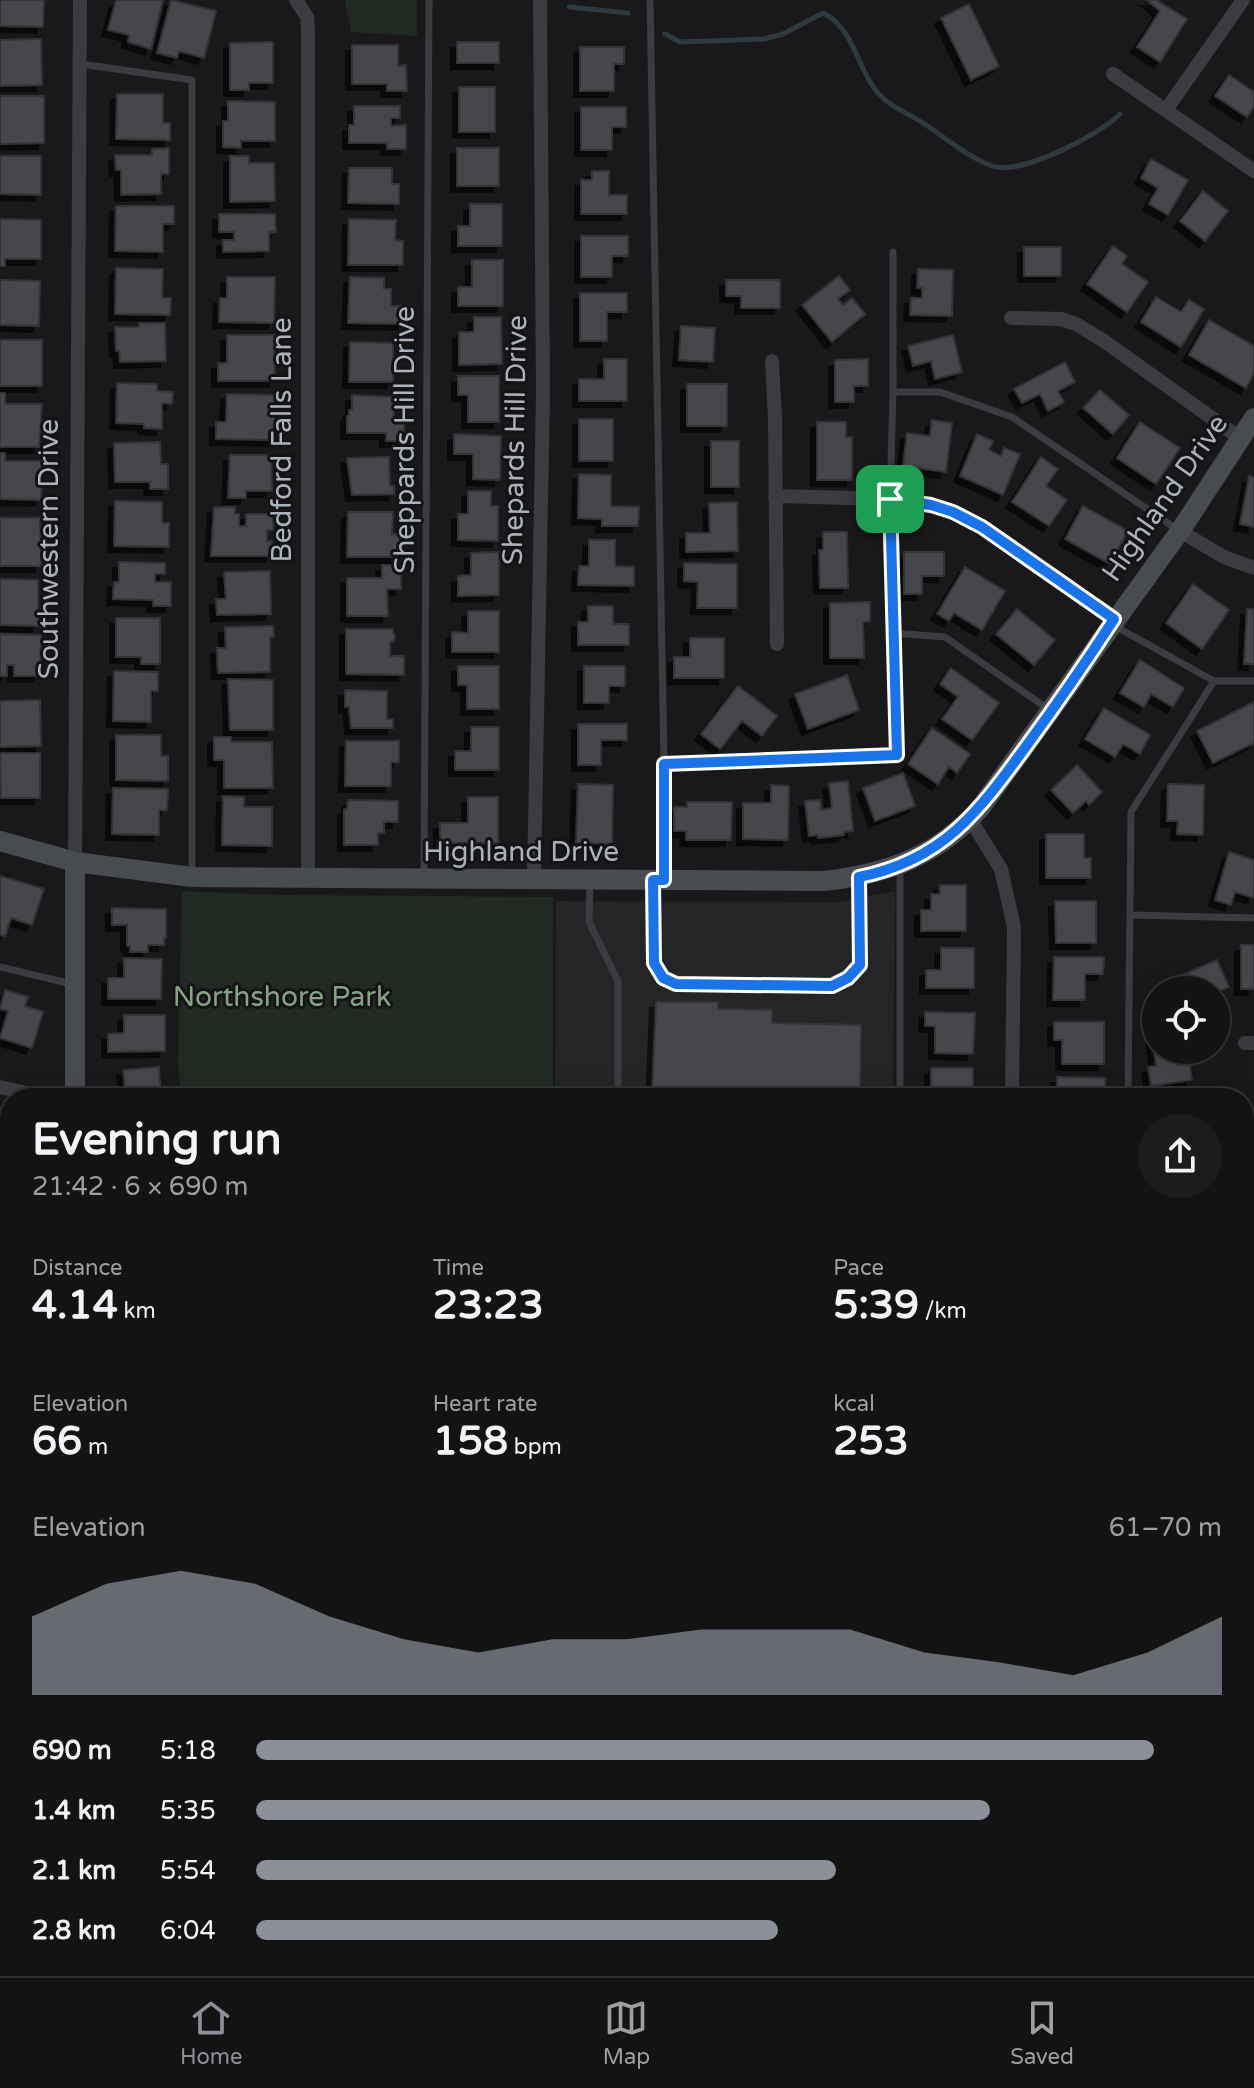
<!DOCTYPE html>
<html lang="en">
<head>
<meta charset="utf-8">
<style>
	body { margin:0; font-family:"Varela Round",sans-serif; background:#1c1c1d; color:#f1f3f6; height:100vh; display:flex; flex-direction:column; font-size:30px; white-space:nowrap }
	* { box-sizing:border-box; margin:0 }
	p { font-size:26px; color:#9d9ea0 }
	.icon { flex:none; width:44px; height:44px; fill:none; stroke:currentColor; stroke-width:2; stroke-linecap:round; stroke-linejoin:round }
	.map { position:relative; flex:1; overflow:hidden }
	.drawer { position:absolute; left:0px; top:1088px; width:1254px; height:888px; display:flex; flex-direction:column; background:#131314; border-radius:32px 32px 0 0; box-shadow:0 8px 32px #0002,0 0 0 2px #323234 }
	.drawer>* { flex:none }
	.controls { position:absolute; left:1142px; top:976px; display:grid; gap:16px }
	.controls a { display:grid; place-items:center; width:88px; height:88px; border-radius:50%; background:#131314; box-shadow:0 8px 32px #0002,0 0 0 2px #323234; font-size:40px }
	.pin { position:absolute; display:grid; place-items:center; width:68px; height:68px; color:#fff; margin:-34px; border-radius:16px; box-shadow:0 4px 12px #0006 }
	.round { display:grid; place-items:center; flex:none; width:84px; height:84px; border-radius:42px; background:#1c1c1d }
	.summary { display:flex; align-items:center; justify-content:space-between; height:136px; padding:0 32px }
	h1 { font-size:44px; font-weight:700; line-height:60px }
	.figures { display:grid; grid-template-columns:repeat(3,1fr); gap:12px; height:136px; padding:8px 32px }
	.figures div { display:grid; align-content:center }
	.figures b { font-size:40px; font-weight:700 }
	.figures small { font-size:22px; font-weight:400 }
	.figures p { font-size:22px }
	.chart { height:224px; padding:16px 32px }
	.chart p { display:flex; justify-content:space-between }
	.chart svg { width:100%; height:144px; margin-top:8px; fill:#8c9099; opacity:.7 }
	ul { padding:0 32px; list-style:none; font-size:26px }
	li { display:grid; grid-template-columns:128px 96px 1fr; align-items:center; height:60px }
	li i { height:20px; border-radius:10px; background:#8c9099 }
	.menu { display:flex; justify-content:space-around; align-items:center; height:112px; border-top:2px solid #323234; background:#131314; font-size:22px; color:#9d9ea0 }
	.menu a { display:grid; justify-items:center; gap:4px }
	.menu .active { color:#8c9099 }
	.map>svg:first-child { display:block }
	.built { fill:#252528 }
	.green { fill:#212a22 }
	.lines { fill:none; stroke-linecap:round; stroke-linejoin:round }
	.stream { stroke:#2f3a40; stroke-width:5 }
	.building { fill:#46474b; stroke:#333437; stroke-width:2; filter:url(#shadow) }
	.lane { stroke:#3a3c40; stroke-width:7 }
	.street { stroke:#3a3c40; stroke-width:14 }
	.secondary { stroke:#484b50; stroke-width:20 }
	.route-casing { stroke:#fff; stroke-width:16 }
	.route { stroke:#1a73e8; stroke-width:10 }
	.labels { text-anchor:middle; dominant-baseline:central; stroke-width:6; stroke-linejoin:round; paint-order:stroke }
	.street-label { font-size:28px; fill:#acb2bb; stroke:#141416 }
	.park-label { font-size:28px; fill:#84a583; stroke:#141416 }
</style>
</head>
<body>
<div class="map">
<svg width="1254" height="1976" viewBox="0 0 1254 1976">
	<defs>
		<filter id="shadow"><feDropShadow dx="-6" dy="6" stdDeviation="0" flood-color="#0009"/></filter>
	</defs>
	<rect width="100%" height="100%" fill="#19191b"/>
	<path class="built" d="M895 891 893 1098H555L556 901 837 902Z"/>
	<path class="green" d="M345 0H417V36L351 32Z
		M182 891 281 895 553 897V1098H181L178 1062Z
		M0 1204 10 1207V1460L0 1431Z
		M10 1659V1921L0 1932V1667Z"/>
	<g class="lines">
		<path class="stream" d="M569 7 628 13
			M665 34 680 42 764 39 783 34 823 13C853 28 856 63 874 88 887 106 906 112 923 123 946 138 966 156 992 166 1021 176 1099 135 1120 114
			M0 1229 10 1237
			M0 1772 10 1767"/>
	</g>
	<path class="building" d="M0 0H44L43 27 0 26Z
		M116 0H163L151 49 128 42 129 35 108 30Z
		M171 0 216 11 204 58 179 51 177 58 157 53Z
		M1147 0H1156L1187 19 1160 62 1137 47 1160 11Z
		M969 4 999 66 971 80 941 18Z
		M41 39 42 85 0 86V40Z
		M273 42V83H249V90H230V43Z
		M457 42H499V63H457Z
		M352 45H398V66L406 65 407 91H387V84H352Z
		M580 47H624V64H614V91H580Z
		M1229 75 1254 92V106L1247 117 1215 96Z
		M459 87H495V132H459Z
		M117 94H163V123H170V140L116 139Z
		M0 96H44V143L0 144Z
		M228 101 275 102V141H241V148L223 147V121H228Z
		M354 106H400V118H391V126L406 125V149H387V143H349V125H354Z
		M581 107H626V127H612V150H581Z
		M169 148V174H161V194L121 195V170H116L115 155H152V149Z
		M457 148H499V186H457Z
		M0 156H41V195L0 194Z
		M230 156H249V163H274L275 201 230 202Z
		M1151 159 1188 180 1168 215 1149 204 1158 188 1141 178Z
		M349 168H392V184H399V204L348 203Z
		M592 171H609V195H627V214H581V180H592Z
		M1203 191 1228 211 1205 241 1180 221Z
		M470 204H502V246H458V226H470Z
		M116 206H174V224H163V252L115 251Z
		M219 214H275L276 232H269V251L223 252V240H234V232H219Z
		M0 219 41 220V259H5V266H0Z
		M349 219 396 220 395 240 403 241V265H348Z
		M581 236H628V256H612V277H581Z
		M1113 246 1127 256 1122 264 1148 282 1127 312 1087 284Z
		M1024 247H1061V276H1024Z
		M472 260H503V306H458V287H472Z
		M116 268 163 269 162 298H171L170 315 115 314Z
		M918 269 953 270 952 316 910 315 911 298H922V288H917Z
		M839 276 850 290 838 299 843 305 852 298 865 314 832 342 802 305Z
		M227 277H275L274 323 219 322 220 298H227Z
		M350 277 384 278V289H391V306H404V324L348 323Z
		M0 280 40 281 39 326 0 325Z
		M726 280H780V308H741V296H726Z
		M580 293H627V312H607V341H580Z
		M1156 297 1181 312 1189 300 1204 309 1181 347 1141 322Z
		M474 317H501L502 364 459 365V332H474Z
		M1209 320 1254 346V373L1246 388 1189 355Z
		M139 323H165L166 361 120 362 119 351H116L115 327H139Z
		M681 326 715 328 713 362 679 360Z
		M227 335H274L275 381H218V363H227Z
		M953 335 962 372 935 379 931 361 913 366 908 346Z
		M0 340H42V386H0Z
		M350 342 393 343V382H349Z
		M604 359H627V401H579V379H604Z
		M868 359V386H854V402H835V360Z
		M1065 362 1075 382 1058 391 1064 402 1048 411 1040 394 1022 403 1014 389Z
		M458 376H499V422H468V395H458Z
		M117 383 157 384V391L173 392 172 404 162 403V429L144 428V424L116 423Z
		M687 384H727V426H687Z
		M1100 390 1129 415 1113 434 1083 408Z
		M0 393H5V404H42L39 447H0Z
		M227 394 275 395 274 440 216 439V422H226Z
		M352 395 393 397 394 417H404V441H386V433H347V416H349V410H352Z
		M579 419H613V461H579Z
		M932 420 952 423 946 472 903 466 907 433 930 436Z
		M817 422H846V437H852V480H817Z
		M1140 422 1180 448 1156 484 1117 458Z
		M454 434 501 436 500 480 473 479V454H454Z
		M977 434 993 441 989 450 1001 456 1004 448 1020 454 1003 495 960 476Z
		M711 441H739V487H711Z
		M160 442 161 464H168V489H150V482H115L114 443Z
		M0 453H5V461H42L41 500 0 499Z
		M230 455H271L272 491H246V498H228Z
		M389 457 390 486H394V494L352 495 347 458Z
		M1041 457 1058 469 1046 486 1067 500 1049 526 1012 502Z
		M579 474 611 475V506L639 507 638 526H602V519L578 518Z
		M1249 476 1254 477V527L1240 524Z
		M468 491H491V506H498V541L458 540V514H468Z
		M115 501 162 502V523H169V547L114 546Z
		M737 502 738 551 686 552V533H710L709 503Z
		M1083 506 1128 531 1110 564 1065 539Z
		M214 507H235V514H239V526H246V514H273V530H267V541H272V556H211Z
		M348 512H393L392 534H401L400 557H347Z
		M0 518H40L41 566H0Z
		M823 532H847L848 588H820L819 550H823Z
		M589 540H615V566L634 567V586L578 585 579 566H589Z
		M499 552V595L458 596V576L471 575V553Z
		M904 552H944V576H922V594H904Z
		M119 562 165 563V574H155V582H171V606H153V600L113 599 114 582H119Z
		M684 563 737 564V608H697L698 582 684 581Z
		M382 565H401V589H387L388 616H347V578H382Z
		M965 567 1005 591 982 630 954 613 949 621 937 614Z
		M270 571 271 614 217 615 216 599H226L224 572Z
		M0 579 38 580V626L0 625Z
		M1193 584 1229 610 1202 649 1166 623Z
		M870 602V621L863 622 864 658H830V603Z
		M588 606H613V624H629V645H578V622H588Z
		M1017 609 1055 640 1034 665 996 634Z
		M1247 609H1254V664H1244Z
		M468 611H499V652H452V632L468 633Z
		M116 618H160V664H141V657H116Z
		M273 626 274 637H270V672L218 673 217 648H226L225 627Z
		M346 629H392L395 637 394 641 390 642V656H404V675L346 674Z
		M0 634 41 635 40 676H14V665H7V676H0Z
		M690 638H724V678H674V657H690Z
		M1140 660 1184 688 1173 707 1151 694 1144 707 1120 693Z
		M458 666H499V709H467V685H458Z
		M584 666H625V686H609V703H584Z
		M951 668 999 703 972 740 942 719 958 697 940 684Z
		M114 671 158 672V691H151V722L113 721Z
		M847 675 859 710 808 729 795 694Z
		M228 679 273 680V730H230Z
		M738 686 777 716 762 736 742 721 720 749 701 734Z
		M345 690 387 691V719H393V728H351L349 707H345Z
		M40 700 41 746 0 747V701Z
		M1254 702V743L1213 763 1197 731Z
		M1104 708 1150 735 1140 754 1123 744 1115 757 1085 739Z
		M578 724H627V740H601V765H578Z
		M471 727H499V770H455V751H471Z
		M932 728 970 754 957 773 949 767 938 784 908 764Z
		M116 735H161V756H168V781L116 780Z
		M214 737H231V742H272L273 788H224V760H214Z
		M346 741H399V762H391V786H345Z
		M0 753H40V798H1Z
		M1077 765 1102 792 1089 805 1086 801 1073 813 1051 790Z
		M903 773 915 806 875 821 863 788Z
		M848 781 853 831 844 832V835L818 838 817 835 809 836 805 801 820 800 821 810 832 808 829 783Z
		M578 784 613 785 612 844 576 843Z
		M1168 784 1204 785 1203 835 1177 834 1178 821H1167Z
		M771 785 789 786 788 840 743 839V803H771Z
		M113 788 168 789 167 810H159V835L112 834Z
		M223 796 244 797V807H272V846L222 845Z
		M468 797H498V843H440V823H468Z
		M348 800 398 801V822H384V833H378V845H344V809H347Z
		M687 802H732L731 840H686V831H674V807H687Z
		M1046 834H1084V858H1091V878H1046Z
		M1229 852 1254 860V898L1235 892 1231 905 1215 900Z
		M0 876 44 889 32 925 11 918 5 936 0 935Z
		M940 885H966V931H921V910H931V894H940Z
		M1055 901H1096V943H1056Z
		M112 908 166 909V938H164V945H148V952H130V946H127V925H112Z
		M1241 945H1254V989H1241Z
		M941 948H974V988H926V970H941Z
		M1054 957H1104L1103 974H1085V1000H1053Z
		M124 958 162 959 161 999H108V978H124Z
		M1217 960 1229 987 1216 992V990H1173L1169 981Z
		M5 990 28 997 25 1006 43 1012 32 1048 0 1038 8 1011 0 1009Z
		M656 1002H718V1009L772 1010V1023L861 1025 860 1098H652Z
		M925 1012 975 1013 973 1054 935 1053V1026H925Z
		M124 1015H165V1051L108 1052V1034L124 1033Z
		M1054 1022H1104V1064H1062V1040H1054Z
		M1156 1034V1050H1188L1192 1080 1151 1086 1148 1067 1156 1066 1152 1035Z
		M159 1067 161 1098H126L123 1070Z
		M931 1068H973V1098H931Z
		M1057 1077 1105 1078V1096L1057 1098Z
		M1189 1090 1214 1098H1186Z
		M2 1117 10 1119V1188L0 1185Z
		M1244 1200H1251L1249 1246H1244Z
		M1244 1324H1254V1359H1244Z
		M0 1520H10V1537H2L3 1551H0Z
		M1244 1542H1254V1560H1244Z
		M1244 1594H1254V1646H1250L1251 1624H1244Z
		M1244 1670H1254V1702H1244Z
		M1244 1713 1254 1714V1765H1244Z
		M1247 1778 1254 1786V1837L1244 1825V1781Z
		M116 1966H143L137 1976H132Z
		M164 1966H203L199 1976H160Z
		M238 1966H282L281 1976H238Z
		M483 1966H527V1976H483Z
		M298 1967 343 1969V1976H298Z
		M371 1969 405 1970 404 1976H370Z"/>
	<g class="lines">
		<path class="lane" d="M650 0 664 764
			M81 64 192 80V875
			M893 252V392H940L1012 417 1178 530
			M1113 625 1214 681 1131 812 1128 1098
			M893 633 945 637 1048 709
			M1214 681H1254
			M900 867V1098
			M424 878 429 0
			M664 878V764L897 755 890 499 893 392
			M653 881 654 963 663 978 676 984 832 986 848 978 860 965 859 879
			M590 883 589 922 618 981V1098
			M1131 915 1254 918
			M0 967 72 984
			M1244 1165H1254
			M1244 1389H1254
			M1244 1885H1254
			M79 1966 91 1976
			M558 1976 559 1966"/>
		<path class="street" d="M296 0 307 17 308 31V880
			M1113 74 1254 171
			M1166 110 1243 0
			M1011 318 1061 319 1076 324 1104 341 1240 438
			M772 361 775 419 777 644
			M775 496 890 499 931 505 953 512 982 527 1114 619
			M1180 531 1224 557 1254 568
			M970 819 1001 869 1014 927 1012 1098
			M75 862 80 0
			M534 881 543 392 540 0
			M1245 1043H1254
			M0 1087 49 1098
			M1244 1284H1254
			M1244 1505H1254
			M444 1976 445 1966"/>
		<path class="secondary" d="M0 841 75 862 192 877 824 881C887 874 938 856 981 807L1180 531 1254 418
			M75 862V1098
			M22 1976 32 1966"/>
	</g>
	<g class="lines">
		<defs>
			<path id="route" d="M890 499 931 505 953 512 982 527 1114 619C1086 662 1057 704 1027 745 979 811 944 860 859 877L860 965 848 978 832 986 676 984 663 978 654 963 653 880H664V764L897 755Z"/>
		</defs>
		<use href="#route" class="route-casing"/>
		<use href="#route" class="route"/>
	</g>
	<g class="labels">
		<g class="street-label">
			<text transform="translate(282 440) rotate(-90)">Bedford Falls Lane</text>
			<text transform="translate(405 440) rotate(-90)">Sheppards Hill Drive</text>
			<text transform="translate(515 440) rotate(-89)">Shepards Hill Drive</text>
			<text transform="translate(1165 498) rotate(-55)">Highland Drive</text>
			<text transform="translate(49 549) rotate(-90)">Southwestern Drive</text>
			<text x="521" y="852">Highland Drive</text>
		</g>
		<g class="park-label">
			<text x="282" y="997">Northshore Park</text>
		</g>
	</g>
</svg>
<div class="controls">
<a><svg class="icon" aria-label="locate" viewBox="0 0 24 24"><circle cx="12" cy="12" r="6"/><path d="M12 2v4M12 18v4M2 12h4M18 12h4"/></svg></a>
</div>
<div class="pin" style="left:890px;top:499px;background:#1e9e55"><svg class="icon" aria-label="arrive" viewBox="0 0 24 24"><path d="M6 21V4h12l-3 4 3 4H6"/></svg></div>
<section class="drawer">
<div class="summary"><div><h1>Evening run</h1><p>21:42 · 6 × 690 m</p></div><a class="round"><svg class="icon" aria-label="share" viewBox="0 0 24 24"><path d="M12 15V3M7 8l5-5 5 5M5 13v7h14v-7"/></svg></a></div>
<div class="figures">
<div><p>Distance</p><b>4.14<small> km</small></b></div>
<div><p>Time</p><b>23:23</b></div>
<div><p>Pace</p><b>5:39<small> /km</small></b></div>
</div>
<div class="figures">
<div><p>Elevation</p><b>66<small> m</small></b></div>
<div><p>Heart rate</p><b>158<small> bpm</small></b></div>
<div><p>kcal</p><b>253</b></div>
</div>
<div class="chart"><p><span>Elevation</span>61–70 m</p>
<svg viewBox="0 0 160 44" preserveAspectRatio="none"><path d="M0 44V20L10 10L20 6L30 10L40 20L50 27L60 31L70 27L80 27L90 24L100 24L110 24L120 31L130 34L140 38L150 31L160 20V44z"/></svg>
</div>
<ul>
<li><b>690 m</b>5:18<i style="width:93%"></i></li>
<li><b>1.4 km</b>5:35<i style="width:76%"></i></li>
<li><b>2.1 km</b>5:54<i style="width:60%"></i></li>
<li><b>2.8 km</b>6:04<i style="width:54%"></i></li>
</ul>
</section>
</div>
<nav class="menu">
<a class="active"><svg class="icon" aria-label="home" viewBox="0 0 24 24"><path d="M3 11l9-7 9 7M6 9v11h12V9"/></svg>Home</a>
<a><svg class="icon" aria-label="map" viewBox="0 0 24 24"><path d="M3 6l6-2 6 2 6-2v14l-6 2-6-2-6 2zM9 4v14M15 6v14"/></svg>Map</a>
<a><svg class="icon" aria-label="saved" viewBox="0 0 24 24"><path d="M7 4h10v16l-5-4-5 4z"/></svg>Saved</a>
</nav>
</body>
</html>
